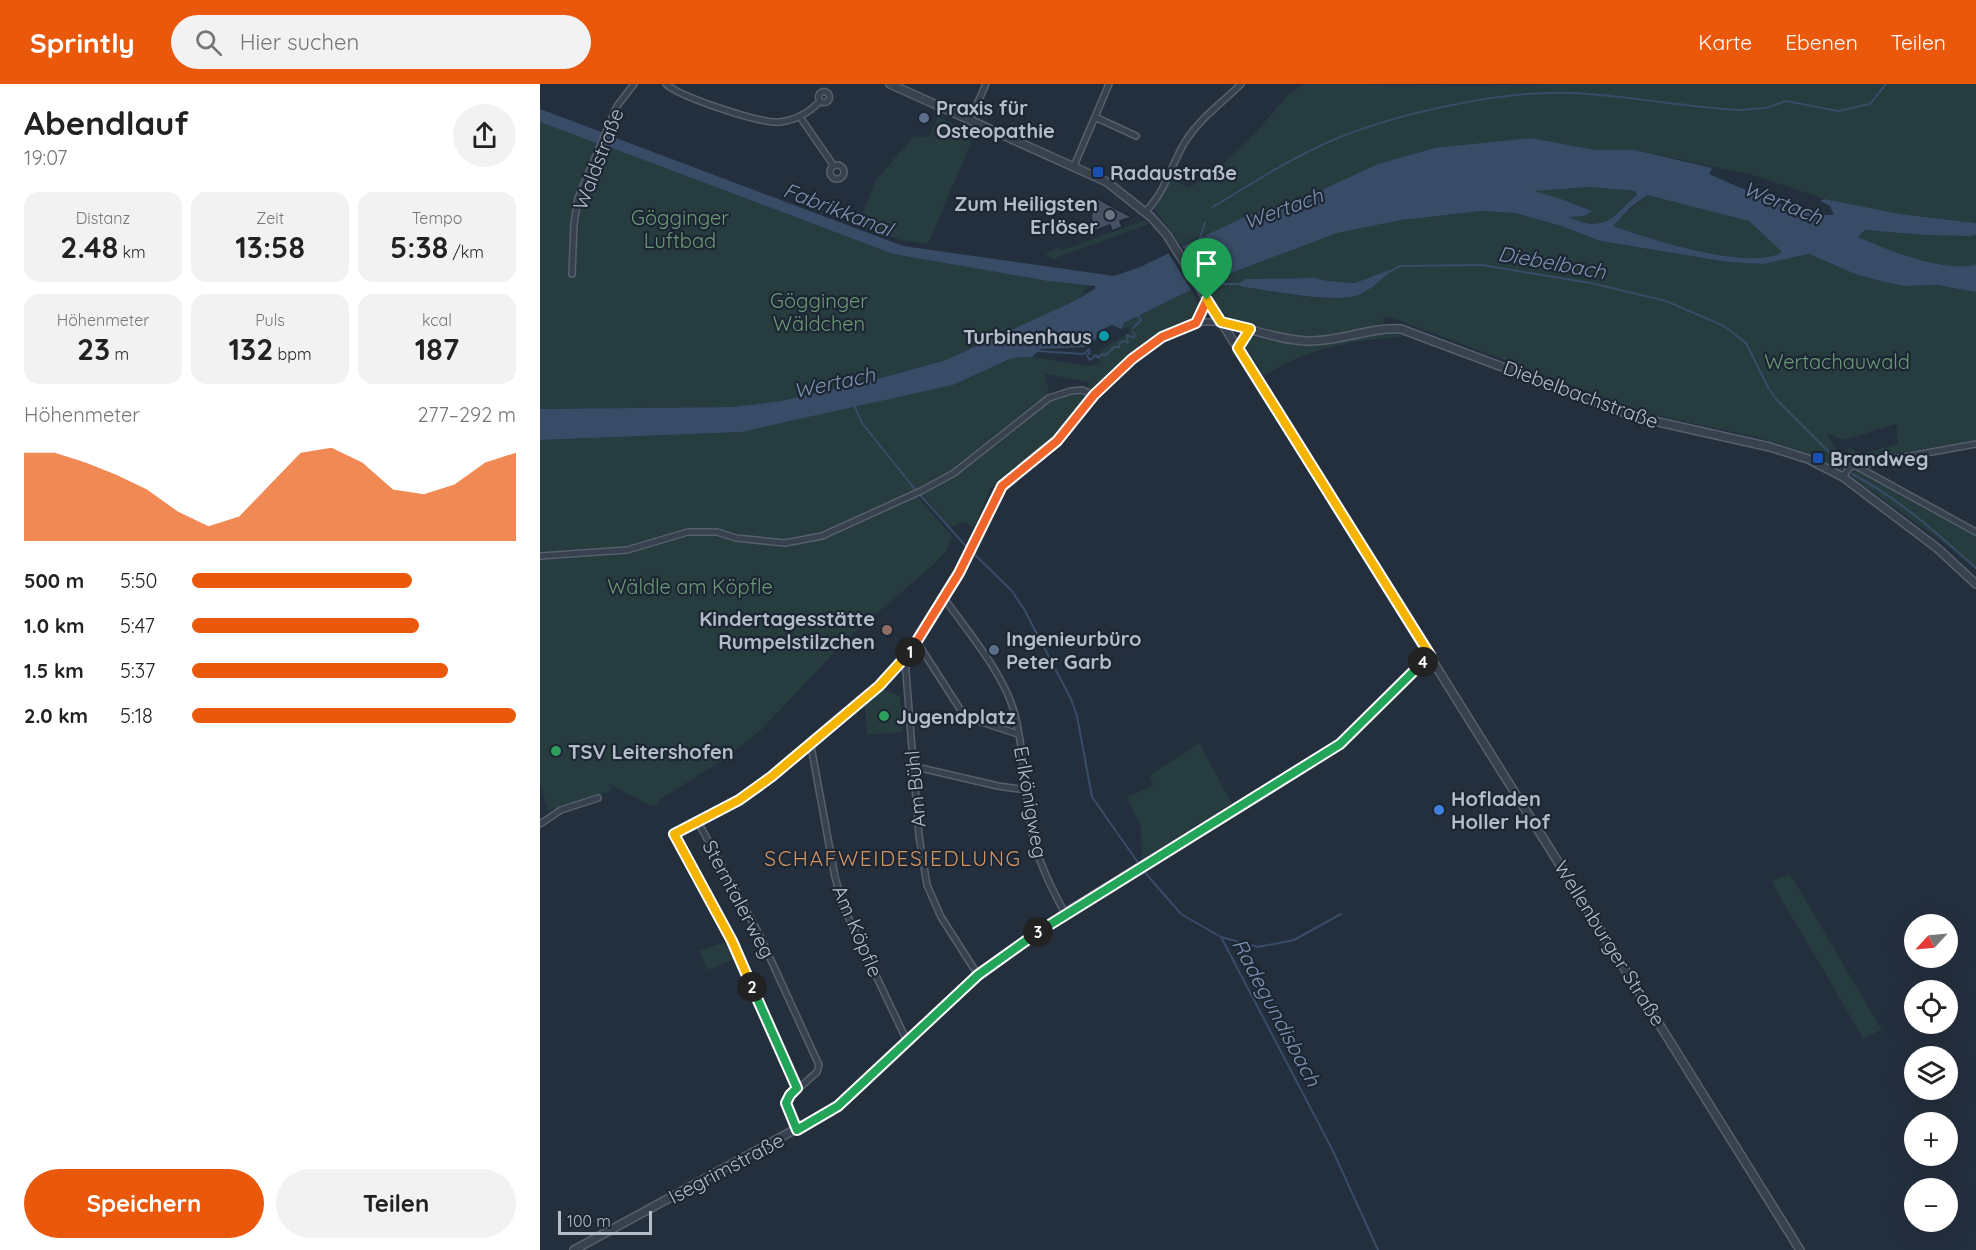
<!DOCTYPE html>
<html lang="de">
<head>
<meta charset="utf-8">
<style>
	body { margin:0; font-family:Quicksand,sans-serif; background:#f2f2f2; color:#222; height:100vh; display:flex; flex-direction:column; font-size:22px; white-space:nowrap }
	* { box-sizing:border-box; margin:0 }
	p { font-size:20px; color:#767676 }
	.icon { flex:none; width:33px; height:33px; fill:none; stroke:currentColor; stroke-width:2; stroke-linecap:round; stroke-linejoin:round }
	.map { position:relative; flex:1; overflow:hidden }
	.panel { display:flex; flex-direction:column; background:#fff; width:540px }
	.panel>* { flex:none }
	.needle { width:39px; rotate:244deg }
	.buttons { position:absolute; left:1364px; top:830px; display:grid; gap:12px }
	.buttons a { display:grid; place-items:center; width:54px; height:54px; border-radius:50%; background:#fff; box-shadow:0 6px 24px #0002; font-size:30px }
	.scale { position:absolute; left:18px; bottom:15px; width:94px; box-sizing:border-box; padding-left:6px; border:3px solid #b4bcc9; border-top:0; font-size:16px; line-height:21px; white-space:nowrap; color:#b4bcc9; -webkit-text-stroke:4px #1d2633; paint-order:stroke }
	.pin { position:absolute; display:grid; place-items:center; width:51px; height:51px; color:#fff; margin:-62px -26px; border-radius:50% 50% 50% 0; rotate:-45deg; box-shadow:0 0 6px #0007 }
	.pin .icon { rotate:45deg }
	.km { position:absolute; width:30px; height:30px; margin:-15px; border-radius:50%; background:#222; color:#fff; font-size:16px; line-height:30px; text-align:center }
	.round { display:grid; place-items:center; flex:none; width:63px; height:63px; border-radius:32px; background:#f2f2f2 }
	.summary { display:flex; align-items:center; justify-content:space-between; height:102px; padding:0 24px }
	h1 { font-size:33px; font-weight:700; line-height:45px }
	.metrics { display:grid; grid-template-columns:repeat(3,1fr); gap:9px; height:102px; padding:6px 24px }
	.metrics div { display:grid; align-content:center; border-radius:15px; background:#f2f2f2; text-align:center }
	.metrics b { font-size:30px; font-weight:700 }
	.metrics small { font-size:16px; font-weight:400 }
	.metrics p { font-size:16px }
	.chart { height:168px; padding:12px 24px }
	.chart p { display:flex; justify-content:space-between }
	.chart svg { width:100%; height:108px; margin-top:6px; fill:#ea580c; opacity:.7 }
	.button { display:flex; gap:12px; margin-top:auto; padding:12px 24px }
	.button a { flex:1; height:69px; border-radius:36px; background:#ea580c; color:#fff; font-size:24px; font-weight:700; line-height:69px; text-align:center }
	.button a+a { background:#f2f2f2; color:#222 }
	ul { padding:0 24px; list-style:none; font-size:20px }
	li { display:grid; grid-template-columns:96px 72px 1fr; align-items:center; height:45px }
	li i { height:15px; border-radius:8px; background:#ea580c }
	header { display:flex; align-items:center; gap:36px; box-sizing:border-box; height:84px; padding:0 30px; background:#ea580c; color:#fff }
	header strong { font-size:28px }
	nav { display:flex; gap:33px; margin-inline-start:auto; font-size:21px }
	.search { width:420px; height:54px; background:#f2f2f2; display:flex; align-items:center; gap:15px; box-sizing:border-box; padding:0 21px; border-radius:33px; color:#767676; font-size:22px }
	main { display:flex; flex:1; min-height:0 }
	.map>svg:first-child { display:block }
	.green { fill:#263c3f; fill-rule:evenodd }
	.water { fill:#394c67; fill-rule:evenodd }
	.pier { fill:#242f3e }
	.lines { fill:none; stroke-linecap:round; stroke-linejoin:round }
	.stream { stroke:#394c67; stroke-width:2 }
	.building { fill:#455162; stroke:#1f2835; stroke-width:1.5 }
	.minor-casing { stroke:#565f6c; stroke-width:8 }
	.tertiary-casing { stroke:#565f6c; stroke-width:10 }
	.minor { stroke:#38414e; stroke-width:5 }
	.tertiary { stroke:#38414e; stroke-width:7 }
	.split-1-casing { stroke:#fff; stroke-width:12 }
	.split-2-casing { stroke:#fff; stroke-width:12 }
	.split-3-casing { stroke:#fff; stroke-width:12 }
	.split-4-casing { stroke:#fff; stroke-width:12 }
	.split-5-casing { stroke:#fff; stroke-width:12 }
	.split-1 { stroke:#f0652b; stroke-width:8 }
	.split-2 { stroke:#f5b400; stroke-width:8 }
	.split-3 { stroke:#22a559; stroke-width:8 }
	.split-4 { stroke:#22a559; stroke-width:8 }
	.split-5 { stroke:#f5b400; stroke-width:8 }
	.service-dot { fill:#5c6f8a; stroke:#1d2633; stroke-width:2 }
	.transit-dot { fill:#1a4fb4; stroke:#1d2633; stroke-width:2 }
	.worship-dot { fill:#6b7280; stroke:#1d2633; stroke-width:2 }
	.culture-dot { fill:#0f9aa8; stroke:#1d2633; stroke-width:2 }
	.education-dot { fill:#8d6e63; stroke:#1d2633; stroke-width:2 }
	.leisure-dot { fill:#2e9e5b; stroke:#1d2633; stroke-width:2 }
	.shop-dot { fill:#3f7fe0; stroke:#1d2633; stroke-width:2 }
	.labels { text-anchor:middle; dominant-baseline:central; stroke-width:4.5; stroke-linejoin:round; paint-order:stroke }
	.poi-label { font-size:20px; font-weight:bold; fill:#b4bcc9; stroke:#1d2633; text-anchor:start }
	.street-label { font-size:20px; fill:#b4bcc9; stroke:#1d2633 }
	.park-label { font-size:20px; fill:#6b9a76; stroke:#1d2633 }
	.water-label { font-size:21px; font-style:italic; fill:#7c92b1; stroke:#1d2633 }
	.neighbourhood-label { font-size:21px; letter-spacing:1.5px; fill:#d59563; stroke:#1d2633 }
</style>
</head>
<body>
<header>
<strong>Sprintly</strong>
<div class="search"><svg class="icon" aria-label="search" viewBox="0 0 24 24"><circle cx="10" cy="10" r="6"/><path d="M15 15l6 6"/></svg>Hier suchen</div>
<nav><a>Karte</a><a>Ebenen</a><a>Teilen</a></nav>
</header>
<main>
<section class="panel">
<div class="summary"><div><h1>Abendlauf</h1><p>19:07</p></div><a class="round"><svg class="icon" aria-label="share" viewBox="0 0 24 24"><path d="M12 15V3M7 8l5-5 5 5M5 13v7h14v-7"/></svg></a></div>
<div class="metrics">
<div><p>Distanz</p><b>2.48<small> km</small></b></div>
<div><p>Zeit</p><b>13:58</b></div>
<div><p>Tempo</p><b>5:38<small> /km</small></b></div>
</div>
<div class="metrics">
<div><p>Höhenmeter</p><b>23<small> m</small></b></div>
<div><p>Puls</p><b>132<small> bpm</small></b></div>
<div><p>kcal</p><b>187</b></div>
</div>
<div class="chart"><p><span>Höhenmeter</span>277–292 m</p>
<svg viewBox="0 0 160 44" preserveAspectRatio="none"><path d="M0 44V8L10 8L20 12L30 17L40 23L50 32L60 38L70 34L80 21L90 8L100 6L110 12L120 23L130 25L140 21L150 12L160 8V44z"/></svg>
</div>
<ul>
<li><b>500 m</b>5:50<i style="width:68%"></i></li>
<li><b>1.0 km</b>5:47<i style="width:70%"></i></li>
<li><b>1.5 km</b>5:37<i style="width:79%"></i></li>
<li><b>2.0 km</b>5:18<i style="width:100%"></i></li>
</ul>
<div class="button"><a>Speichern</a><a>Teilen</a></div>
</section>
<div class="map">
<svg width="1436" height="1166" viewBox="0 0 1436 1166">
	<rect width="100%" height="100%" fill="#242f3e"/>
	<path class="green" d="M764 0C849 0 933 3 1018 0H1436V139L1360 130 1284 115 1213 91 1095 66H1056L991 54 773 110 706 132 643 163 614 125 631 94 649 104 677 86 718 46 747 12Z
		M398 33 435 49 388 160 361 156 318 141 335 97 374 52 388 54Z
		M0 38 59 60 37 113 28 189H33L38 114 64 61 353 170 508 197 549 201 543 207 544 210 530 219 406 276 345 293 241 317 193 323 0 325Z
		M1051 103 1095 107 1097 111C1089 115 1088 118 1083 124 1068 144 1046 142 1026 133L1051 126 1021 115 991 107Z
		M1107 111 1209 137 1243 168C1210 188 1107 154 1072 141Z
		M942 127 975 129 1021 142 1060 157 1188 178 1223 180 1269 170 1315 190 1340 197 1365 202 1397 201 1436 208V356L1316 377 1306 365 1310 364 1320 370 1358 360 1356 340 1305 356 1287 350 1306 381 1302 386 1255 365 1220 354 1106 329 855 235 843 233 844 241 793 251 758 253 688 234 671 213 673 205 667 198 797 149 861 136ZM849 187C840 197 829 207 815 212 791 220 729 206 702 203L698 200 705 195 775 194 788 197 815 199Z
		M605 136 609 140 513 175 505 170 517 164 523 166Z
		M1325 146 1385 151H1436V181C1402 189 1350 167 1318 154Z
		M651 206 662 225C651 243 636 240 619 251 595 267 575 288 554 307L547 304 550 298 505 290 510 314 536 308 550 314 515 354 450 405 434 444 424 438 410 443 381 408 375 404 376 411 412 452 406 467 393 481 307 555 220 647 187 673 118 717 119 720 113 723 69 700 72 707 8 727 0 700V356L201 348 413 301 472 274 492 273 548 282 556 281 561 277 552 272 551 269 559 271 561 266 590 248 589 243 581 245V241Z
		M846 249 858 250 861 253C814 256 764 265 724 292L705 261 708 255 716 253 762 262Z
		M1321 386 1436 450V486L1404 459 1311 392 1315 387Z
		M339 604 360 612 363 648 327 651 325 617Z
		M659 659 692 719 602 775 601 743 587 713 613 701 610 691Z
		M1250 790 1342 946 1323 954 1231 797Z
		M190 857 198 873 168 886 159 866Z"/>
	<path class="water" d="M0 25 64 49 59 60 0 38Z
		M68 51 363 162 574 192 600 183 706 132 773 110 838 80 895 64 991 54 1056 66H1095L1172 84 1169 90C1202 104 1261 133 1294 131L1290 122 1280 117 1284 115 1360 130 1436 139V151L1431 152 1385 151 1325 146 1318 153C1350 167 1402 188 1436 181V208L1397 201 1365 202 1340 197 1315 190 1269 170 1223 180 1188 178 1060 157 1021 142 975 129 942 127 861 136 797 149 667 198 584 239 581 245 572 241 557 248 556 255 545 263 500 265 492 273 472 274 413 301 201 348 0 356V325L193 323 241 317 345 293 406 276 530 219 555 205V202L508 197 353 170 64 61ZM1051 103 1095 107 1097 111C1089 116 1087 121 1080 127 1062 145 1048 141 1028 133L1044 132 1052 127 1021 115 994 107ZM1107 111 1209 137 1242 168C1210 188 1108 154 1073 142L1091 123Z
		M849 186 850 188C840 197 828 208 815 212 790 219 729 206 702 203L698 200 705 195 775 194 788 197 815 199Z"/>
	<path class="pier" d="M641 160 667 202 653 209 627 167Z"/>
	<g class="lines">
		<path class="stream" d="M673 123C709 101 745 78 784 60 848 31 960 6 1031 9 1087 11 1143 23 1199 26L1226 24 1246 17 1298 27 1330 20 1346 0
			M659 156 665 139
			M849 188 860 182 942 181 1051 199 1126 217 1184 242 1206 259 1228 303 1236 315 1304 383
			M671 196 677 200H700
			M593 244 601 236 597 231
			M497 267 544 270 549 265 550 268 547 272 550 276 556 271 558 274 562 270 566 271 574 263H579L580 259 584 257 588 259 587 251 594 254 595 251 593 248
			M315 323 322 339 374 404 423 459 472 507 484 525 531 615 537 632 552 713 599 780
			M1312 390C1357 413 1398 450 1436 484
			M602 785 641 830 681 853 792 1065 838 1166
			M681 853 718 863 754 856 801 830"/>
	</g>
	<path class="building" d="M557 114 580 127 592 133 580 137 582 143 572 147 570 141 554 147 551 132Z"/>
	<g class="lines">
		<defs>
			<path id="minor" d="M126 0C140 13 221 40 240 38 256 36 269 29 280 17
				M278.5 13a5.5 5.5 0 1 1 11 0a5.5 5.5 0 1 1-11 0Z
				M260 33 294 82
				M555 33 596 52
				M430 36 446 0
				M290 88a7 7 0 1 1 14 0a7 7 0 1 1-14 0Z
				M534 82 569 0
				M605 128C625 109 631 81 645 58 660 34 681 20 701 0
				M32 190 34 140 38 114 77 22 94 0
				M656 239 667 216
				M1316 382 1436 448
				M1303 393 1310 383 1315 382 1436 360
				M0 472 87 466 148 448H177L196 454 245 459 282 452 381 407 414 389 509 314 531 307 542 306 554 311
				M404 514C428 548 465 591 475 631 485 670 484 710 492 749 498 778 511 804 525 829
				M377 558 420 625 435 636 478 650
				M365 576 379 752 387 801 401 833 438 891
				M271 662 295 793 303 822 367 957
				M372 682 458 702 486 706
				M158 738 219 850 279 981 277 988 247 1015V1024L257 1046
				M0 740 21 726 58 714
				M257 1004 199 872 134 750 199 716 231 693 271 662 339 602 365 576 419 489 462 402 517 357 554 311 592 275 622 253 642 244 663 238H681"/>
			<path id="tertiary" d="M350 0 567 98 611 133 627 151 1260 1166
				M681 238C709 244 739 256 768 257 800 258 829 243 861 245L1096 333 1230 363 1268 375 1303 393 1397 464 1436 500
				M698 264 710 245
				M34 1166 298 1022 438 891 525 829 800 659 890 571"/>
		</defs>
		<use href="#minor" class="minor-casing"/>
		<use href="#tertiary" class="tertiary-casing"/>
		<use href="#minor" class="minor"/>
		<use href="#tertiary" class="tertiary"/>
	</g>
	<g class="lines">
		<defs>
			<path id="split-1" d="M370 568 419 489 462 402 517 357 554 311 592 275 622 253 656 239 667 216"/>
			<path id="split-2" d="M212 903 192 857 134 750 199 716 231 693 339 602 370 568"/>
			<path id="split-3" d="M212 903 257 1004 250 1011 246 1019 257 1046 298 1022 438 891 498 848"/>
			<path id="split-4" d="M498 848 800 660 883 578"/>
			<path id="split-5" d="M667 216 681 238 710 245 698 264 890 571 883 578"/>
		</defs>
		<use href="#split-1" class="split-1-casing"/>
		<use href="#split-2" class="split-2-casing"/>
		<use href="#split-3" class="split-3-casing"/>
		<use href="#split-4" class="split-4-casing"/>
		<use href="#split-5" class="split-5-casing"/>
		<use href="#split-1" class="split-1"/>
		<use href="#split-2" class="split-2"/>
		<use href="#split-3" class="split-3"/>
		<use href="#split-4" class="split-4"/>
		<use href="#split-5" class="split-5"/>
	</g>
	<g class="service-dot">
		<circle cx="384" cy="34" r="6"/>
		<circle cx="454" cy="566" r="6"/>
	</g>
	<g class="transit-dot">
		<rect x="552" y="82" width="12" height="12" rx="3"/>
		<rect x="1272" y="368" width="12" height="12" rx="3"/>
	</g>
	<circle class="worship-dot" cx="570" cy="131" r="6"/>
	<circle class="culture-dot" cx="564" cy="252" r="6"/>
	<circle class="education-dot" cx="347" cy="546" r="6"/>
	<g class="leisure-dot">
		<circle cx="344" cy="632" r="6"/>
		<circle cx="16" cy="667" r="6"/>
	</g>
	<circle class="shop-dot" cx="899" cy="726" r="6"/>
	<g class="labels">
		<g class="poi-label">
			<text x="396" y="23">Praxis für<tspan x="396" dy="23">Osteopathie</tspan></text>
			<text x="570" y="88">Radaustraße</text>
			<text x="558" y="119" text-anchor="end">Zum Heiligsten<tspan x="558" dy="23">Erlöser</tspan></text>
			<text x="552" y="252" text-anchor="end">Turbinenhaus</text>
			<text x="1290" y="374">Brandweg</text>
			<text x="335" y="534" text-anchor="end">Kindertagesstätte<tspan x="335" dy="23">Rumpelstilzchen</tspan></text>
			<text x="466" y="554">Ingenieurbüro<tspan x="466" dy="23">Peter Garb</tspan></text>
			<text x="356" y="632">Jugendplatz</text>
			<text x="28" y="667">TSV Leitershofen</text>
			<text x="911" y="714">Hofladen<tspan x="911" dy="23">Holler Hof</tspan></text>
		</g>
		<g class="street-label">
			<text transform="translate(58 75) rotate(-69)">Waldstraße</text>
			<text transform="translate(1041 310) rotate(20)">Diebelbachstraße</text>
			<text transform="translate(375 705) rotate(-95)">Am Bühl</text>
			<text transform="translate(491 718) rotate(80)">Erlkönigweg</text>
			<text transform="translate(199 815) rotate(62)">Sterntalerweg</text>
			<text transform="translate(318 847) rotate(67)">Am Köpfle</text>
			<text transform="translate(1070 859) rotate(58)">Wellenburger Straße</text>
			<text transform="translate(186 1084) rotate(-28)">Isegrimstraße</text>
		</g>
		<g class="park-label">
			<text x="140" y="133">Gögginger<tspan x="140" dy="23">Luftbad</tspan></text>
			<text x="279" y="216">Gögginger<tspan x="279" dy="23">Wäldchen</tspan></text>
			<text x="1297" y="277">Wertachauwald</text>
			<text x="150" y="502">Wäldle am Köpfle</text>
		</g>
		<g class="water-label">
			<text transform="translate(1243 118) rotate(22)">Wertach</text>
			<text transform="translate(743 124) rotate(-20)">Wertach</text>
			<text transform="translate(298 125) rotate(21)">Fabrikkanal</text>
			<text transform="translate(1012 178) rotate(10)">Diebelbach</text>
			<text transform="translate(294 298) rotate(-12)">Wertach</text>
			<text transform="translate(737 928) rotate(62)">Radegundisbach</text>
		</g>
		<g class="neighbourhood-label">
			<text x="353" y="774">SCHAFWEIDESIEDLUNG</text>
		</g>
	</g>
</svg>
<div class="buttons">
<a><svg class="needle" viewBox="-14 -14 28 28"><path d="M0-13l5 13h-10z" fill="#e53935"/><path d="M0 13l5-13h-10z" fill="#767676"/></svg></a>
<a><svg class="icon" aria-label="locate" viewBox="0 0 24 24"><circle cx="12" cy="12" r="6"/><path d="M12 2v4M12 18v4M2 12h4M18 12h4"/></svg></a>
<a><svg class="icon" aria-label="layers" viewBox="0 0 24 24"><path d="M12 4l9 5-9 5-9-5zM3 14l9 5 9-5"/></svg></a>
<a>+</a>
<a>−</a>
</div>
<div class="scale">100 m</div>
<div class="pin" style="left:667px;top:216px;background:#1e9e55"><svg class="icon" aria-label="arrive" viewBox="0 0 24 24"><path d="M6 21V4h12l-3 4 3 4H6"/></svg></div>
<b class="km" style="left:370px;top:568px">1</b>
<b class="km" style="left:212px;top:903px">2</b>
<b class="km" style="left:498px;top:848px">3</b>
<b class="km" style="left:883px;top:578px">4</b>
</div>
</main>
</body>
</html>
